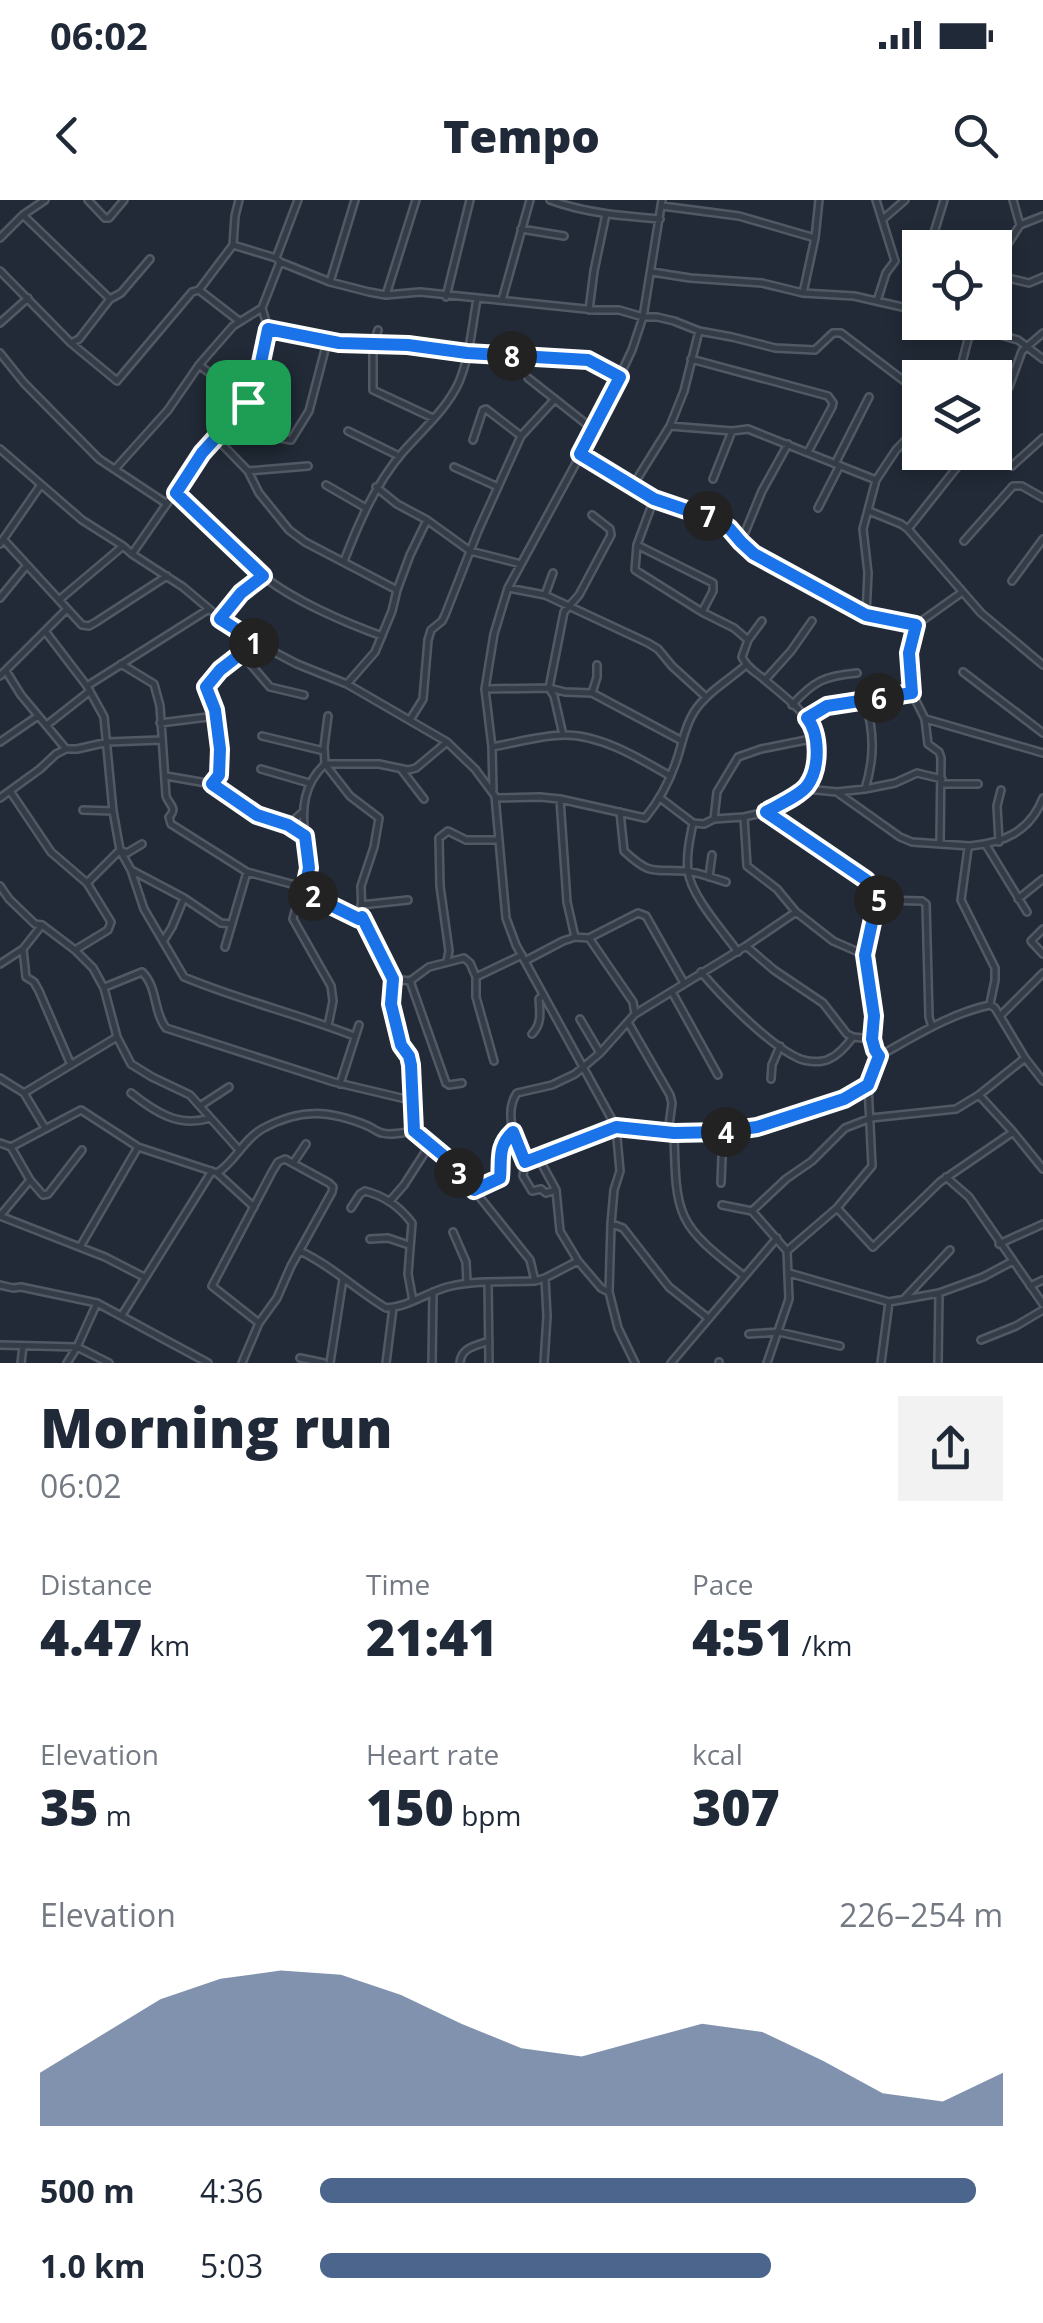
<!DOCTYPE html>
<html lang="en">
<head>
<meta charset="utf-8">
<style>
	body { margin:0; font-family:"Open Sans",sans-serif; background:#f2f2f3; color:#1f2937; height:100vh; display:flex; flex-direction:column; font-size:38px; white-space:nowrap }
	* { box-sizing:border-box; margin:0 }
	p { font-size:32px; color:#747a83 }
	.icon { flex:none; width:55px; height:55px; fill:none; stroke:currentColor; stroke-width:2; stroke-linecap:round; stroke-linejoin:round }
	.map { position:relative; height:1163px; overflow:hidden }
	.side { display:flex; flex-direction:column; background:#fff; flex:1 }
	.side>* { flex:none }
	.controls { position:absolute; left:902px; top:30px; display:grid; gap:20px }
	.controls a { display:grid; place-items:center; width:110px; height:110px; border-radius:0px; background:#fff; box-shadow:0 5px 15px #0003; font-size:50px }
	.pin { position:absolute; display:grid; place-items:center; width:85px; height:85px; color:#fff; margin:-42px; border-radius:20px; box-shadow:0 5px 15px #0006 }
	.km { position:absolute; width:50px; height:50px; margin:-25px; border-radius:50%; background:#222; color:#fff; font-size:28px; line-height:50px; text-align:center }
	.round { display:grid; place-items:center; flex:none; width:105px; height:105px; border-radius:0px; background:#f2f2f3 }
	.head { display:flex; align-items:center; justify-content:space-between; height:170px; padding:0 40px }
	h1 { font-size:55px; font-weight:800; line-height:75px }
	.metrics { display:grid; grid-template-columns:repeat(3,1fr); gap:15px; height:170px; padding:10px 40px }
	.metrics div { display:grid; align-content:center }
	.metrics b { font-size:50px; font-weight:800 }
	.metrics small { font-size:28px; font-weight:400 }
	.metrics p { font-size:28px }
	.chart { height:280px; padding:20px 40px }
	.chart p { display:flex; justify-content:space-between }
	.chart svg { width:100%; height:180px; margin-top:10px; fill:#4c658c; opacity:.7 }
	ul { padding:0 40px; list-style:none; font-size:32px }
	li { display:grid; grid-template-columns:160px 120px 1fr; align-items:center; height:75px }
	li i { height:25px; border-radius:12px; background:#4c658c }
	.status { display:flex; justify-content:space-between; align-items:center; height:70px; padding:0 50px; background:#fff; direction:ltr }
	.status svg { height:28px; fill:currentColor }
	header { display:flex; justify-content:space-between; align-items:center; height:130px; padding:0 40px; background:#fff; font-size:45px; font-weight:800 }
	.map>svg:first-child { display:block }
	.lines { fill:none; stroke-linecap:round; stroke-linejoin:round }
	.minor-casing { stroke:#525965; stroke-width:10 }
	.minor { stroke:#343c47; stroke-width:5 }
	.route-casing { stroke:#fff; stroke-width:20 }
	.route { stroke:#1a73e8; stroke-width:12 }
</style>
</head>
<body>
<div class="status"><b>06:02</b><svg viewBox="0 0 49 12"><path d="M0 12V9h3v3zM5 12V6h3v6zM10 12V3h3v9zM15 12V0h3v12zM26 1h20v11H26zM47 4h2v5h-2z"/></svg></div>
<header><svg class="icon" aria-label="back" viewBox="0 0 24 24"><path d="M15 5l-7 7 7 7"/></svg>Tempo<svg class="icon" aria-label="search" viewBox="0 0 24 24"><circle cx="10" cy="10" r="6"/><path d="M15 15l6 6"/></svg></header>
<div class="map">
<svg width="1043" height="1163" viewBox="0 0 1043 1163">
	<rect width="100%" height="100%" fill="#212a36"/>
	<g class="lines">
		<defs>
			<path id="minor" d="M88 0 105 18H109L124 0
				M550 0C585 13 622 16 660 19
				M876 0 895 61 886 73 877 101
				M1013 0 1020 25
				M662 6 739 16 815 38
				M23 15 110 99
				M883 19 905 0
				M521 29 564 36
				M0 38 23 15 45 0
				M233 45 276 58
				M937 48 932 40 933 36 944 0
				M280 62 330 82 369 92 386 95 420 92 595 110H619L643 117H657L674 121 699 131 732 137 775 148 815 150 833 133H841L920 193
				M995 64 1020 25 1043 16
				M0 71 71 143 117 181 192 92 199 90 233 45 235 16 239 0
				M652 72 690 78 762 83 803 93 854 96 920 111
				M995 75 1029 83 1043 77
				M330 82 355 0
				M199 90 239 121
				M803 93 815 38 819 0
				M386 95 416 0
				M446 97 470 0
				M502 100 530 0
				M589 110 594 71 606 14
				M955 122 1018 140 1043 159
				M0 123 28 98
				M269 129 339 143 407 145 467 153 588 161 620 177
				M378 130 373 146V190L433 218
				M71 143 79 139 110 99 121 93 150 59
				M0 153 24 183 99 259 167 304
				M691 159 828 196 833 203 832 207 808 252
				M199 165 248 202C249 214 247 226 258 234L291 240 309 211 327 142
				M528 178 594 230
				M958 178 971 128
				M995 204 1009 187 1022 151 1043 133
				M670 226 732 231 748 229 876 280
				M348 231 399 256
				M216 238 248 271 259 293 289 330 305 342 397 390
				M473 240 483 210 486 209 521 236
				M0 249 82 320 123 346 132 354 183 387 221 419 255 442 297 464 347 484 447 542 475 569 495 596 506 718 516 745 616 927 620 971 614 990 611 1024 609 1092 618 1128 635 1163
				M991 252 1012 266 1043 238
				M580 254 654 299 716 319 729 327 741 342 755 353 866 415 916 425 961 393
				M835 264 869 197
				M454 267 498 287
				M115 269 168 210 199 165 233 126 262 108
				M248 271 308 266
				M713 279 732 231
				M326 285 366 308
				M376 287 397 304 427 320 470 351 521 364
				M632 287 670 226 684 191 699 131
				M176 293C206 319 231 350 262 375 292 400 346 423 382 436
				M818 308 839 267
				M869 311 901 324 908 329 981 413 1043 465
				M908 329 969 252
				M3 339 82 425 89 426 96 422 167 376
				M964 341 1013 286H1022L1043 298
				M741 342 762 291 788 244
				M0 344 40 286
				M637 345 713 383V391L702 412 635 370 637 345 654 299
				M132 354 202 253 248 202 257 186 268 129 262 108 280 62 276 58 298 0
				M344 361C359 322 375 285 402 253 421 231 447 209 459 182 470 156 472 126 477 99
				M1012 381 1043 339
				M508 388 545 395 648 443 658 449 672 466 706 497
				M545 395 553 373
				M0 398 27 365
				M59 400 123 346
				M702 412 734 428 748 440
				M866 415 868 373 863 329 876 280 896 250 920 225
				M221 419 241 393 263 377
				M762 421 748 440 742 457C747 468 756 472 765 480 808 516 831 530 806 589
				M916 425 909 453V474L912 493 925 519 928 544 939 552 941 558 940 642
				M45 431 87 486 104 517 113 611 120 650 131 670 144 709 184 777C239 800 298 814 354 836
				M241 453 270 487 304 495
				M121 464 154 484 160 506 166 596C169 605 178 608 169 617L171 624 247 672 295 685 359 719 362 717
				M6 471 21 495 66 549
				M963 472 1043 533
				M0 476 66 410
				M765 480 791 451 812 421
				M347 484 375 452 392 411 397 390 410 355 427 320
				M87 486 209 409
				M485 489 549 488 565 492 592 493 682 541
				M592 493 597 477V465
				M792 505C814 481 824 476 857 473
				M328 516 324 547 325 564 350 596 379 618 374 647 361 686 362 717 393 779 391 804 401 845 409 857 411 865 414 930
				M807 518 827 505 912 493
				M926 519 1043 553
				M410 520 423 499 428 440 431 430 442 421 445 415 478 331 521 236 555 199
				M160 523 216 516
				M48 524 90 491
				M563 535 554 496 549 488 564 412 579 395 611 335 610 329 592 315
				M262 536 324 551
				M0 542 38 516
				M492 547C515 543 541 535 565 535 601 535 639 558 670 576
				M261 569 309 583
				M401 569 424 599
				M166 576 212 584 257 615 288 625 305 636
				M212 584 219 575 220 549 215 510 206 487 220 470 255 442
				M942 584H978
				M865 589C875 557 874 532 865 500
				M493 590 492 547 485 489 494 434 508 388 594 230 632 150 643 117 662 0
				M10 591 51 652 87 683 111 722 108 730 75 750
				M838 593 900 637 912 642 970 646
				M0 598 40 569 56 554 66 549H77L108 542 161 540
				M495 598 540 597 560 599 645 618C660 600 671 578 678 556 683 540 685 526 694 512 706 493 729 480 746 465
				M660 598 693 623 704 624 714 619 744 617 766 612 806 589 837 592 865 589 895 583 917 573 942 579
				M560 599 567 702 575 737
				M83 610 113 611
				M620 612 624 651C651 676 652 669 685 671 698 672 713 678 726 682
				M766 612 866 680 879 695 865 755 874 817 873 839 875 850 879 856
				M744 617 747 666 777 689 796 712 833 741 865 755
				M714 619 717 592 738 557 761 549 816 538
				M693 623C690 638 686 655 688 671 691 696 723 731 738 752
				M288 625 303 612
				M999 642 997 606 1001 590
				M986 645 1027 712
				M131 670 184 698 221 723 232 724
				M709 677 712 655
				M87 683 120 650 127 653 142 644
				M0 686 9 699 35 724 42 725 75 750 93 768 104 788 117 837 131 864 152 877 190 895 239 950
				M1018 699 1043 679
				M879 700 922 701 926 704 929 817 932 827
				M361 705 408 700
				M1043 729 1031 741 1043 754
				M589 738 633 802 635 814
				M164 740 172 727 184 698
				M746 746 796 712
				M225 747 247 672
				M23 749 26 777 34 782 39 791 71 865
				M447 761 449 751 440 686 439 638 448 631 466 640H499
				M525 761 563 741 575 737 589 738 638 713 646 716 684 783
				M0 764 23 749 42 725
				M701 772C722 797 769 845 798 858 806 862 821 863 829 859 839 855 847 845 853 837
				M476 777 522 755
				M393 779 410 781 429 767 464 758 470 763 476 777V797L494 861
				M410 781 446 883 449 885 462 883
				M105 787 142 772C158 787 153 812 166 828L334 882 414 901
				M672 792 718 875
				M990 804 995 780V768L961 700 968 648 970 646C1003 643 1030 632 1043 598
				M1000 816 1043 773
				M580 819 600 853
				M629 824 670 895 672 903 668 933
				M328 826 333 801 331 786 293 719C296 702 308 686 309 667 310 657 306 646 305 636 301 608 304 584 325 564H379L408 570 416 568 447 542
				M532 834C542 824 540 812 539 799L542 796
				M0 878 24 893 45 928
				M771 879 772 865 780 846
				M340 884 359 825
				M24 893 117 837
				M131 893C155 912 179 928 210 918
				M979 895 1013 932 1043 969
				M200 906 229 887
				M513 932 525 962 523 976 532 991 541 989 546 993 556 990
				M674 933C676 1017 676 1024 744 1076
				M0 943 11 947 81 910 138 947 217 973C235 962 243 940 262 929 300 908 329 910 368 926 373 928 377 932 382 933 392 936 405 932 414 931L444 957 474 990 530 1060 535 1081 545 1078 578 1061 601 1088 609 1092
				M539 959 556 990 560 1031 578 1061
				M294 962 306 944
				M525 962 616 927 674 933 723 932 757 927 844 899 868 885 879 856C914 837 951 813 990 805L995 808 1025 858 1043 881
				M217 973 254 1007
				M946 977 969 997 1043 1104
				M30 980 43 995 48 994 82 950
				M721 983 723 932
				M474 990 500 979C501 959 497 946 513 932 510 919 509 904 517 893L552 885 575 874 600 853 635 814 746 746 774 770 823 803 847 834 853 837 873 839
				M390 1001 404 985 431 943
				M722 1005 752 1011 787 1051
				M351 1008 360 994 365 991C385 996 400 1007 412 1023L408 1074 413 1101
				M837 1008 873 1047 940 982 1013 932
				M752 1011 786 979 812 961 845 928 871 918 956 909 979 895 1025 858
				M0 1016 105 1057 144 1077
				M0 1016 30 980 11 947
				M612 1024 623 1028 669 1087 708 1118
				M453 1032 466 1062 467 1083
				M370 1039 388 1038 409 1045
				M999 1044 1043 1024
				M80 1047 138 947
				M300 1051C332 1066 356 1090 386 1108 408 1107 426 1093 447 1087 475 1080 506 1082 535 1081
				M789 1073 889 1102 939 1093 983 1077 1013 1061
				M488 1083 489 1163
				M0 1085 13 1088 21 1087 97 1103 208 1163
				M1030 1086 1043 1080
				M904 1099 950 1050
				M122 1115 212 971
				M749 1134 779 1132 840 1146
				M981 1140 1016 1126 1043 1110
				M0 1145 77 1147 109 1163
				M300 1158 324 1163
				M21 1163 23 1146
				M67 1163 77 1147 97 1103
				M242 1163 259 1123 277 1098 291 1066 332 992 333 987 329 983 285 959 278 962 272 972 212 1086 259 1123
				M330 1163 343 1079
				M386 1163 393 1108
				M432 1163 433 1092
				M460 1163C461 1147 476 1146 489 1141
				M544 1163 547 1116 545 1078
				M671 1163 777 1038
				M719 1163V1162
				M767 1163 789 1099 787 1051 837 1008 872 966 868 885
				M881 1163 889 1102
				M938 1163 939 1093"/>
		</defs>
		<use href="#minor" class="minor-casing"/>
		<use href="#minor" class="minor"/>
	</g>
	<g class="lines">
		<defs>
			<path id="route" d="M268 129 339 143 408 145 467 153 588 160 620 177 580 254 654 299 716 320 729 328 741 342 754 354 866 415 916 425 909 453 912 493 827 506 807 518C820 534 820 569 807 586 799 596 778 605 766 612L866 680 878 695 865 755 874 816 872 839 875 850 879 856 868 885 844 899 757 927 722 932 674 933 616 927 525 962 513 932C497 947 502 959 500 978L474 990 444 956 414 931 411 865 409 856 401 845 391 804 393 779 362 717 359 719 304 692 309 668 305 636 288 625 257 615 212 584 219 575 220 549 215 510 206 487 220 470 256 442 220 419 241 393 263 376 176 293 202 253 248 202 256 186Z"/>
		</defs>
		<use href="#route" class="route-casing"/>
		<use href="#route" class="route"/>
	</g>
</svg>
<div class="controls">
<a><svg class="icon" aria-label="locate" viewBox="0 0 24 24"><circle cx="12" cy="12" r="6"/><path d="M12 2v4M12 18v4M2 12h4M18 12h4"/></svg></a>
<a><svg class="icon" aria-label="layers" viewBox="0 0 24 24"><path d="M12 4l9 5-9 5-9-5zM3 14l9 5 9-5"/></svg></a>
</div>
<div class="pin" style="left:248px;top:202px;background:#1e9e55"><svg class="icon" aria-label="arrive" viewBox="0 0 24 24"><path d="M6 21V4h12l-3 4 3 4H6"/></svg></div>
<b class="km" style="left:254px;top:443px">1</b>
<b class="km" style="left:313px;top:696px">2</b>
<b class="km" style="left:459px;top:973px">3</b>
<b class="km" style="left:726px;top:932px">4</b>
<b class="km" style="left:879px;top:700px">5</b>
<b class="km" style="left:879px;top:498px">6</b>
<b class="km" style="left:708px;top:316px">7</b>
<b class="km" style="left:512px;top:156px">8</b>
</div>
<section class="side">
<div class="head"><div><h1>Morning run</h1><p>06:02</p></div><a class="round"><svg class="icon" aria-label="share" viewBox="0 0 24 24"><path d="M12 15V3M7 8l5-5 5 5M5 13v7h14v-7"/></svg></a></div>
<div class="metrics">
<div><p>Distance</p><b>4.47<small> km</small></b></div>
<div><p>Time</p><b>21:41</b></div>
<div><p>Pace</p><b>4:51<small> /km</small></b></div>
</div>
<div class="metrics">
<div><p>Elevation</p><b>35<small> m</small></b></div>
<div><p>Heart rate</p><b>150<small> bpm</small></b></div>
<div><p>kcal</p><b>307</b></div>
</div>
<div class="chart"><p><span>Elevation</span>226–254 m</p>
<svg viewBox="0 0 160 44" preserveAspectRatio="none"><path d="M0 44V31L10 22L20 13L30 8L40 6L50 7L60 12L70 19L80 25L90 27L100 23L110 19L120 21L130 28L140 36L150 38L160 31V44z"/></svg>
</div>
<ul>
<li><b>500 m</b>4:36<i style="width:96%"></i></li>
<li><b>1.0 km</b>5:03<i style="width:66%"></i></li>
</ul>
</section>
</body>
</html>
